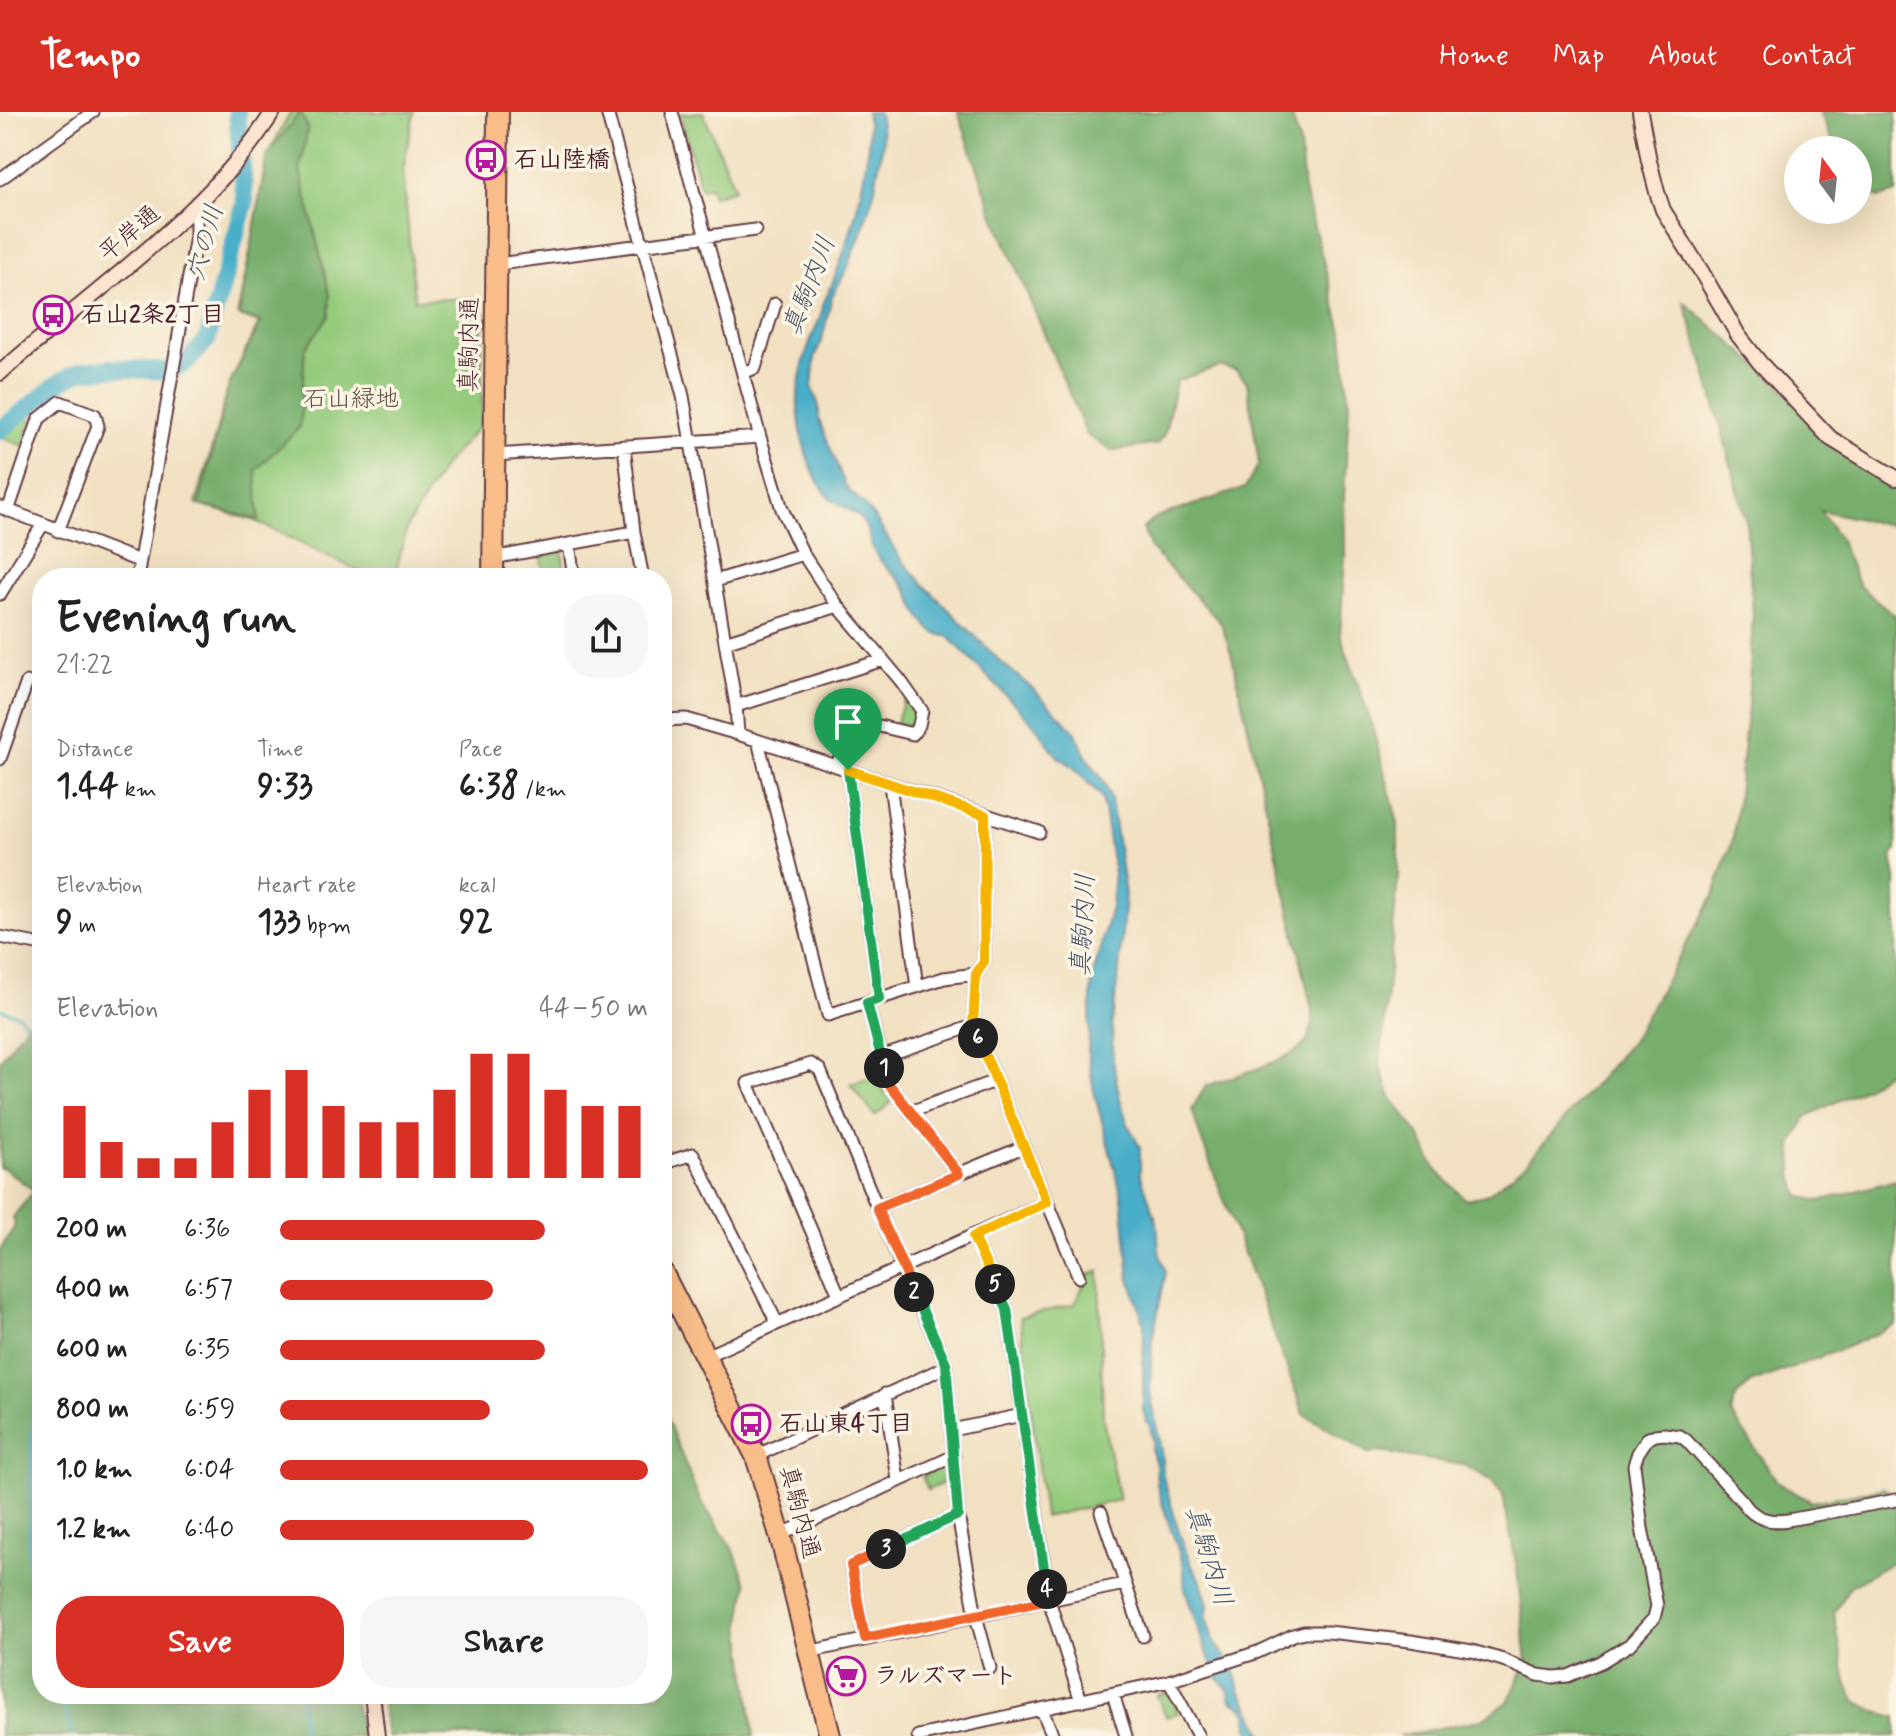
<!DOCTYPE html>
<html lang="en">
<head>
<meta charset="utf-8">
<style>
	body { margin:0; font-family:Mynerve,"Klee One",sans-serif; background:#f6f6f6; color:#222; height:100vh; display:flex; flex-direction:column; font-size:30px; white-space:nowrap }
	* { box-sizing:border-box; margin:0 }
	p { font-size:26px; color:#767676 }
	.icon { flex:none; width:44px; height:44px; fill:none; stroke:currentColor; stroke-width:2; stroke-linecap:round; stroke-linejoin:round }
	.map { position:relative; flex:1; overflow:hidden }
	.side { position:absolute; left:32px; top:456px; width:640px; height:1136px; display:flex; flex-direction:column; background:#fff; border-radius:32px; box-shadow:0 8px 32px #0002 }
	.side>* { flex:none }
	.needle { width:52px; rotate:345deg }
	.tools { position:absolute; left:1784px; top:24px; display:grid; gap:16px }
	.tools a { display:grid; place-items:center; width:88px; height:88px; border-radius:50%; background:#fff; box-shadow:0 8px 32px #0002; font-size:40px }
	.pin { position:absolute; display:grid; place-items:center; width:68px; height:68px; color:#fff; margin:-82px -34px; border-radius:50% 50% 50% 0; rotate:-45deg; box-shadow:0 0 8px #0007 }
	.pin .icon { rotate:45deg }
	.km { position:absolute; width:40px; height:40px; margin:-20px; border-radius:50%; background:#222; color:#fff; font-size:22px; line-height:40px; text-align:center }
	.round { display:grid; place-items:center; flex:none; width:84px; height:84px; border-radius:32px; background:#f6f6f6 }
	.headline { display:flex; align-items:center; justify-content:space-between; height:136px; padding:0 24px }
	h1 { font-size:44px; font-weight:700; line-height:60px }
	.stats { display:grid; grid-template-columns:repeat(3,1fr); gap:12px; height:136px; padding:8px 24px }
	.stats div { display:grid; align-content:center }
	.stats b { font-size:34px; font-weight:700 }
	.stats small { font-size:22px; font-weight:400 }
	.stats p { font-size:22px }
	.chart { height:224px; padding:16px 24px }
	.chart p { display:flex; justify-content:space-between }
	.chart svg { width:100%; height:144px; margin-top:8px; stroke:#d93025; stroke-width:6 }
	.action { display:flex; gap:16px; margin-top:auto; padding:16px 24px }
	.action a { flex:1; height:92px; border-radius:32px; background:#d93025; color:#fff; font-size:32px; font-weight:700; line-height:92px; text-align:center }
	.action a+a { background:#f6f6f6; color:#222 }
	ul { padding:0 24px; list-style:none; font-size:26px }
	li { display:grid; grid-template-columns:128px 96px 1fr; align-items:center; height:60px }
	li i { height:20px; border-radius:10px; background:#d93025 }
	header { display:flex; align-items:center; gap:48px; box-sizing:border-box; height:112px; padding:0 40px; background:#d93025; color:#fff }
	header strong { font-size:38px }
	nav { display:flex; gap:44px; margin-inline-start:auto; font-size:28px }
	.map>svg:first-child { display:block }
	.green { fill:#94ca7c; stroke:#6f7454; stroke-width:2 }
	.forest { fill:#77ae6c; stroke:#60664c; stroke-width:2 }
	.water { fill:#49aec8; stroke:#4a667a; stroke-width:2 }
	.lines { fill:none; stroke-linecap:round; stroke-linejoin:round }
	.stream { stroke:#49aec8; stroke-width:3 }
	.river { stroke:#49aec8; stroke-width:18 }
	.street-casing { stroke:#633c42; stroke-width:15 }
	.secondary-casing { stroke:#633c42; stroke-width:18 }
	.highway-casing { stroke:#633c42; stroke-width:24 }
	.street { stroke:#fff; stroke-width:11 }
	.secondary { stroke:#fce5d0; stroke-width:14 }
	.highway { stroke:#f8bd89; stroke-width:20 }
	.split-1-casing { stroke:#fff; stroke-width:16 }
	.split-2-casing { stroke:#fff; stroke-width:16 }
	.split-3-casing { stroke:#fff; stroke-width:16 }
	.split-4-casing { stroke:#fff; stroke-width:16 }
	.split-5-casing { stroke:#fff; stroke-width:16 }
	.split-6-casing { stroke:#fff; stroke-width:16 }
	.split-7-casing { stroke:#fff; stroke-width:16 }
	.split-1 { stroke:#22a559; stroke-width:10 }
	.split-2 { stroke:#f0652b; stroke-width:10 }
	.split-3 { stroke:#22a559; stroke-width:10 }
	.split-4 { stroke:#f0652b; stroke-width:10 }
	.split-5 { stroke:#22a559; stroke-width:10 }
	.split-6 { stroke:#f5b400; stroke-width:10 }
	.split-7 { stroke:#f5b400; stroke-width:10 }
	.labels { text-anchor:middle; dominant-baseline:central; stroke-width:7; stroke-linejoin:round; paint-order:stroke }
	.poi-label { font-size:24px; font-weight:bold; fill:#4a1f2b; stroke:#fcf5e5; text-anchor:start }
	.street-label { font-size:24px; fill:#4a1f2b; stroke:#fcf5e5 }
	.park-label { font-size:24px; fill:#605243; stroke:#fcf5e5 }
	.water-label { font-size:26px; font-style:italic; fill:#4a586a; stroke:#fcf5e5 }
</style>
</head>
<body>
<header>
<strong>Tempo</strong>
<nav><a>Home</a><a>Map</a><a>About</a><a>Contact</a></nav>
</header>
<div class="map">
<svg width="1896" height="1624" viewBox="0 0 1896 1624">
	<rect width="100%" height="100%" fill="#fcf5e5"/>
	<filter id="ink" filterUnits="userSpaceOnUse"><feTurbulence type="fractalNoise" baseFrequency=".0125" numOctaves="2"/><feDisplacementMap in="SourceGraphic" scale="16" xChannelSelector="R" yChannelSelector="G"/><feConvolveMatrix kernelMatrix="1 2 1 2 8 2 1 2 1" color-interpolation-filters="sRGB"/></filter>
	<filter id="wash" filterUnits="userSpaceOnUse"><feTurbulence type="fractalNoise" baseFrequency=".006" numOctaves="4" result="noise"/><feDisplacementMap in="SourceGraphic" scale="32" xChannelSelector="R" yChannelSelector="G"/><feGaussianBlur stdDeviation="1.8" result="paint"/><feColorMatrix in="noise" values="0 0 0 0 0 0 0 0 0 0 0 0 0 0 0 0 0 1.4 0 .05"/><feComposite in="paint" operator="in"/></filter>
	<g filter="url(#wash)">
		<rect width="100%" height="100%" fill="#f1e0c1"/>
		<path class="green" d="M291 0H414L403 58 413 174 415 188 482 186V311L445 352 407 415 394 466H366L361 460 253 408 196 392 229 273 259 211 237 203 259 98 267 43Z
			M703 0 735 77 713 84 710 75 701 77 680 2Z
			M28 305 32 308 23 334 2 326Z
			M562 438 565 460 544 464 540 442Z
			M904 588 912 597 915 607 911 612 907 614 896 611Z
			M879 964 882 977 893 989 875 1004 850 972Z
			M1099 1159 1103 1307 1119 1388 1044 1405 1020 1205 1075 1192 1088 1163Z
			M947 1352 950 1368 928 1378 922 1364Z
			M1165 1581 1172 1585 1178 1601 1166 1605 1157 1583Z"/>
		<path class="forest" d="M300 0 308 15 300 58 330 184 329 204 305 237 300 315 256 358 259 408 199 393 229 273 261 210 239 204 267 43Z
			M958 0H1291L1300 34 1304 78 1342 219 1349 293 1344 385 1345 445 1340 522 1371 610 1398 711V766L1380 955 1391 985 1419 1023 1436 1058 1466 1088 1488 1082 1527 1051 1631 930 1713 785 1733 727 1748 594 1753 502 1746 408 1704 253 1684 190 1754 250 1896 379V415L1820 398 1839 426 1859 474 1896 504V738L1892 745 1896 767V943L1889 959 1865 976 1807 1004 1792 1033 1793 1063 1799 1084 1820 1089 1896 1068V1213L1844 1236 1750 1271 1736 1285 1731 1301 1779 1372 1812 1390 1884 1376 1896 1383V1448L1850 1474 1834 1501 1846 1571 1855 1588 1876 1600 1896 1605V1624H1399L1480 1608 1508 1590 1527 1550 1517 1457 1503 1383 1491 1368 1464 1353 1380 1340 1368 1341 1304 1302 1199 1021 1192 997 1206 974C1228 966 1299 947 1308 927 1311 920 1312 910 1313 902L1232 544 1221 511 1151 437 1143 416 1157 405 1245 376 1259 352 1247 270 1236 258 1220 254 1176 269 1165 320 1158 332 1112 339 1087 323 993 101Z
			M1820 0H1896V81L1879 86 1858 78V38H1836Z
			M42 893V1582H353L362 1624H0V1138L15 1114 13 1105 34 1079 4 1056H0V948Z
			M662 1294 699 1386 734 1439 747 1472 741 1511 754 1624H387L381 1582H662Z"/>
		<path class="water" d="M866 0H879L883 30 874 80 861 122 846 159 832 184 822 228 815 245 812 275 819 294V308L845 373 850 380 862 390 877 409 900 446 923 472 1001 550 1034 578 1075 619 1086 644 1105 671 1111 688 1125 782 1119 860 1112 910 1113 951 1120 987 1127 1010 1140 1036V1061L1157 1110 1159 1140 1166 1160 1152 1229 1150 1279 1161 1338 1163 1365 1180 1423 1192 1454 1201 1469 1208 1493 1206 1506 1213 1526 1236 1562 1240 1578 1265 1624H1251C1244 1604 1254 1599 1231 1588L1228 1577 1219 1567 1206 1539 1190 1493 1184 1472V1455L1162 1391 1157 1371 1156 1352 1151 1337 1153 1330 1150 1314 1146 1309 1143 1297 1144 1211 1130 1167 1122 1084 1094 980 1088 942 1092 868 1111 795 1114 761 1102 685 1071 653 1058 645 1034 612 948 524C941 523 936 523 931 518 919 507 914 490 906 476 897 463 881 453 874 439 869 430 869 419 863 410 854 396 835 394 825 380 809 359 802 331 799 305 795 278 802 253 811 227 815 216 822 206 823 193 843 148 858 104 865 56 868 37 871 19 866 0Z"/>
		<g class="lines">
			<path class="stream" d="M0 897 19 903 42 929
				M42 1278 33 1301 28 1443 32 1486 42 1519
				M61 1582 72 1624
				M300 1582 304 1624"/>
			<path class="river" d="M0 318 60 270 81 259 110 256 166 259 186 251 207 228 245 90 237 0"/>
		</g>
	</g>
	<g filter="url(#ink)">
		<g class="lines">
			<defs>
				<path id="street" d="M607 0 683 284 736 594 738 622
					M672 0 760 325 782 397 803 442 820 468 838 494 900 568 922 599 919 613 913 622 854 608 849 617 837 654
					M0 67 93 0
					M498 152 755 118
					M743 261 755 256 775 192
					M624 334 634 420 643 466
					M495 343 760 325
					M0 395 139 449
					M8 399 39 307 60 290 95 303 98 314 58 419
					M569 432 574 466
					M493 446 634 420
					M137 466 196 124V95
					M715 469 803 442
					M0 482 43 412
					M725 530 838 494
					M736 594 883 548
					M662 608 686 607 738 622 1039 720
					M758 629 828 903 944 866 976 862
					M0 647 27 570
					M848 658 879 887
					M890 672 917 875
					M985 703 984 850 976 862 973 914 1079 1165
					M0 825 42 833
					M867 891 889 972 959 1062
					M881 945 973 914
					M910 1000 995 969
					M662 1052 693 1042 777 1211
					M877 1096 1023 1035
					M973 1125 1007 1197 1049 1488 1081 1589
					M839 1183 748 971 811 952 820 958 902 1155 946 1251 958 1403 976 1504 990 1556
					M706 1244 1047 1090
					M885 1282 898 1368
					M952 1318 1022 1303
					M756 1344 945 1255
					M1101 1400 1143 1524
					M780 1423 954 1344
					M865 1526 851 1453 958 1403
					M808 1540 1124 1472
					M1169 1569 1198 1624
					M1113 1582 1126 1624
					M1042 1598 1053 1624
					M918 1624 1169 1569 1258 1540 1293 1523 1304 1520H1328L1411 1529 1472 1539 1503 1548 1538 1563 1553 1565 1568 1564 1601 1550 1629 1533 1654 1506 1657 1494 1642 1416 1634 1353 1638 1341 1647 1327 1655 1323 1664 1322 1680 1324 1686 1328 1743 1390C1753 1406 1769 1411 1788 1408L1896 1388"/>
				<path id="secondary" d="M1640 0 1649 49 1657 80 1663 98 1701 159 1738 223 1760 251 1830 326 1896 366
					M0 261C91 180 207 104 273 0
					M372 1582 377 1624"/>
				<path id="highway" d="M493 466 498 0
					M662 1160 756 1344 780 1423 830 1624"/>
			</defs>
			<use href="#street" class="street-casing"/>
			<use href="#secondary" class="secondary-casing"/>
			<use href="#highway" class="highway-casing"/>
			<use href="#street" class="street"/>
			<use href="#secondary" class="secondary"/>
			<use href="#highway" class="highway"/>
		</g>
	</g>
	<g class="lines" filter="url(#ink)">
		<defs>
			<path id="split-1" d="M848 658 879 887 867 891 884 956"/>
			<path id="split-2" d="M884 956 889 972 959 1062 877 1096 914 1180"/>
			<path id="split-3" d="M886 1437 958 1403 946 1251 914 1180"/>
			<path id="split-4" d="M886 1437 851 1453 865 1526 1049 1488 1047 1477"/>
			<path id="split-5" d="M995 1172 1007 1197 1047 1477"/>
			<path id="split-6" d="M978 926 1047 1090 973 1125 995 1172"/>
			<path id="split-7" d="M848 658 985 703 984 850 976 862 973 914 978 926"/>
		</defs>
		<use href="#split-1" class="split-1-casing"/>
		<use href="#split-2" class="split-2-casing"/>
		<use href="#split-3" class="split-3-casing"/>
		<use href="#split-4" class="split-4-casing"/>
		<use href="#split-5" class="split-5-casing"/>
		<use href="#split-6" class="split-6-casing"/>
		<use href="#split-7" class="split-7-casing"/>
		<use href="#split-1" class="split-1"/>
		<use href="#split-2" class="split-2"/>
		<use href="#split-3" class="split-3"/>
		<use href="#split-4" class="split-4"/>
		<use href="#split-5" class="split-5"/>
		<use href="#split-6" class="split-6"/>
		<use href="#split-7" class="split-7"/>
	</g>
	<defs>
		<symbol id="bus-ring" viewBox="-11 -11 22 22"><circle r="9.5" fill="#fcf5e5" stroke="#b5179e" stroke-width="1.5"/><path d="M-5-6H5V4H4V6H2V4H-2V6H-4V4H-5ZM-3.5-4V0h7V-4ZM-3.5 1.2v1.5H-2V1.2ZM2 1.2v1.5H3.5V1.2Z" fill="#b5179e"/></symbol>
		<symbol id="supermarket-ring" viewBox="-11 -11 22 22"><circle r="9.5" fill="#fcf5e5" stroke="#b5179e" stroke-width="1.5"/><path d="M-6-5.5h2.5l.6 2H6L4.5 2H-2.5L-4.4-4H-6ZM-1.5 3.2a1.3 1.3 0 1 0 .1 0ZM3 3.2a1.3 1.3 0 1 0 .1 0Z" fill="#b5179e"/></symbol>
	</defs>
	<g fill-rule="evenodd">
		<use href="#bus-ring" x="464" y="26" width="44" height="44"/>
		<use href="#bus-ring" x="31" y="181" width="44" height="44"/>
		<use href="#bus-ring" x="729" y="1290" width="44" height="44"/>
		<use href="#supermarket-ring" x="824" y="1542" width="44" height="44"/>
	</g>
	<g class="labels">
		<g class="poi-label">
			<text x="514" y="48">石山陸橋</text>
			<text x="81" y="203">石山2条2丁目</text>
			<text x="779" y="1312">石山東4丁目</text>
			<text x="874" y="1564">ラルズマート</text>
		</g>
		<g class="street-label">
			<text transform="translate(130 122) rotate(-41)">平岸通</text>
			<text transform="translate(470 233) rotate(-89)">真駒内通</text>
			<text transform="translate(799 1400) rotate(75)">真駒内通</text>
		</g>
		<g class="park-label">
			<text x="351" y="287">石山緑地</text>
		</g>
		<g class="water-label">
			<text transform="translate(206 131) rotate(-75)">穴の川</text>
			<text transform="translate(810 174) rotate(-69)">真駒内川</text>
			<text transform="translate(1084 813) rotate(-87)">真駒内川</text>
			<text transform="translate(1208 1444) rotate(73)">真駒内川</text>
		</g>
	</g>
</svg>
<div class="tools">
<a><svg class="needle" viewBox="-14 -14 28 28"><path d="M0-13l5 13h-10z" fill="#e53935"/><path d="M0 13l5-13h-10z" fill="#767676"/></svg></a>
</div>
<div class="pin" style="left:848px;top:658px;background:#1e9e55"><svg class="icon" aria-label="arrive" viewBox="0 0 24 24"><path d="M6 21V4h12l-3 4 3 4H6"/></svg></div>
<b class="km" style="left:884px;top:956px">1</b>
<b class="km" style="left:914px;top:1180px">2</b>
<b class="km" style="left:886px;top:1437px">3</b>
<b class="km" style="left:1047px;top:1477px">4</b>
<b class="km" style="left:995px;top:1172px">5</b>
<b class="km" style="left:978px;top:926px">6</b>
<section class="side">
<div class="headline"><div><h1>Evening run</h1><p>21:22</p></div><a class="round"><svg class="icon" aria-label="share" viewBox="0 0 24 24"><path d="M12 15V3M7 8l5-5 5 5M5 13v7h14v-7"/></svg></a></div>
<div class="stats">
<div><p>Distance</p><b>1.44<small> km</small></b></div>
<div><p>Time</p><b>9:33</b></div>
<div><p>Pace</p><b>6:38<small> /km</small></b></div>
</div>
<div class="stats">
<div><p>Elevation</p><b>9<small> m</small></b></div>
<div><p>Heart rate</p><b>133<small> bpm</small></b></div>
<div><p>kcal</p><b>92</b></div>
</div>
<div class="chart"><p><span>Elevation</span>44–50 m</p>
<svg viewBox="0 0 160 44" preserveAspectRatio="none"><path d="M5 44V22M15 44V33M25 44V38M35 44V38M45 44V27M55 44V17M65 44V11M75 44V22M85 44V27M95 44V27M105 44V17M115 44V6M125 44V6M135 44V17M145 44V22M155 44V22"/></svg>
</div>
<ul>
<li><b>200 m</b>6:36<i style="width:72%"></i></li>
<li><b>400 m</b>6:57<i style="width:58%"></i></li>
<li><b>600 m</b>6:35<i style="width:72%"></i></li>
<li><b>800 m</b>6:59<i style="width:57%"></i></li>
<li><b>1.0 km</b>6:04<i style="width:100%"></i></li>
<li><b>1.2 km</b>6:40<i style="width:69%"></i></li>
</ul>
<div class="action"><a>Save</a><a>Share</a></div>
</section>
</div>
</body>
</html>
